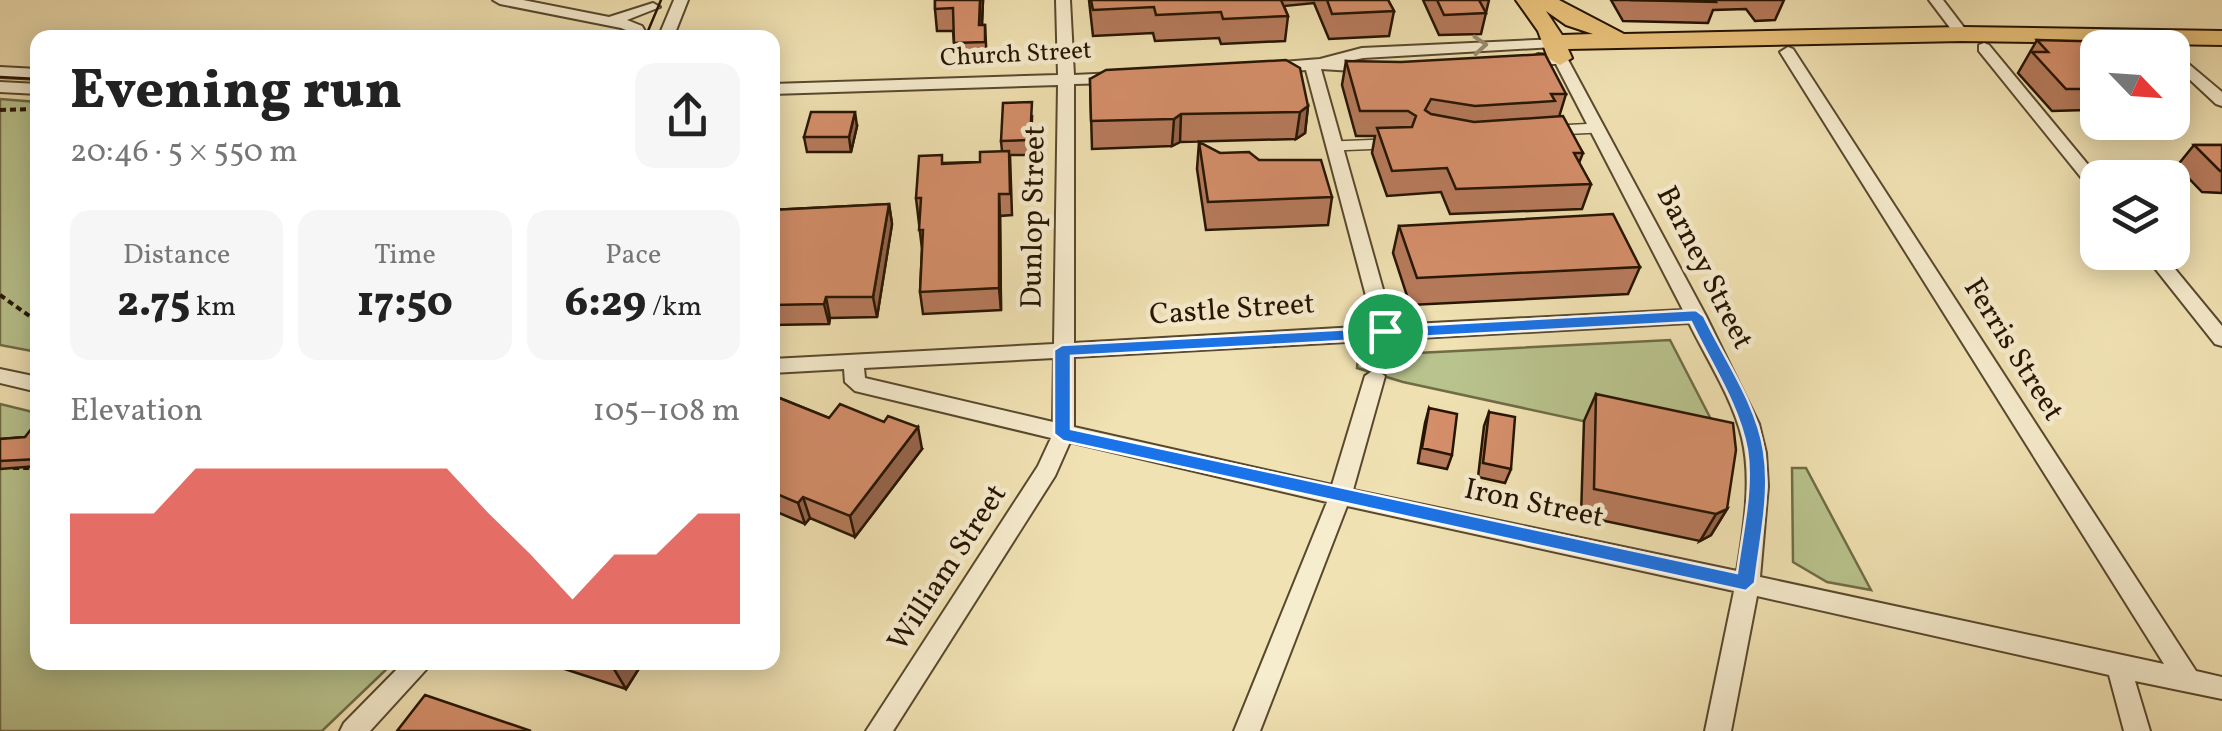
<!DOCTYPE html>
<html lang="en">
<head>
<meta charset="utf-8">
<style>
	body { margin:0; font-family:Vollkorn,serif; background:#f6f6f6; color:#222; height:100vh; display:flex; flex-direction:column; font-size:38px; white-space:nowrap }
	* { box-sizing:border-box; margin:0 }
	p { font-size:32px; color:#767676 }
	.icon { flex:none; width:55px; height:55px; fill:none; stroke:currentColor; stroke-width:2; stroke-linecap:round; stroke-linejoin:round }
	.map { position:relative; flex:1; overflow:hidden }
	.details { position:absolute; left:30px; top:30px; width:750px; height:640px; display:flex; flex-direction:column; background:#fff; border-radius:20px; box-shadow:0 5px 25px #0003 }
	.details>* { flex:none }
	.needle { width:65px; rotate:115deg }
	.controls { position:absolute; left:2080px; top:30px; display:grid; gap:20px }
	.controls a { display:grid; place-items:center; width:110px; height:110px; border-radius:20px; background:#fff; box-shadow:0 5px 25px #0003; font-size:50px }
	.pin { position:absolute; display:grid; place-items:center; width:85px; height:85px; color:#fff; margin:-42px; border:5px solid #fff; border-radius:50%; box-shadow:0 2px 10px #0007 }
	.round { display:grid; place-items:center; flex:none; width:105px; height:105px; border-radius:20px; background:#f6f6f6 }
	.summary { display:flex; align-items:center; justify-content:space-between; height:170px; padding:0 40px }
	h1 { font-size:55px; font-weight:800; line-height:75px }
	.figures { display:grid; grid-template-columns:repeat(3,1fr); gap:15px; height:170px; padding:10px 40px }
	.figures div { display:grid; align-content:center; border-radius:20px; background:#f6f6f6; text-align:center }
	.figures b { font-size:42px; font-weight:800 }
	.figures small { font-size:28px; font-weight:400 }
	.figures p { font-size:28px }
	.chart { height:280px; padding:20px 40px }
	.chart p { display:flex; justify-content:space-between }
	.chart svg { width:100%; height:180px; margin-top:10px; fill:#d93025; opacity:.7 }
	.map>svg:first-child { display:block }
	.green { fill:#b9c38d; stroke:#6f6c46; stroke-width:2.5 }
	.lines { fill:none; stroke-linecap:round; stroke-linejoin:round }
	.service-casing { stroke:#58482d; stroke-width:12 }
	.minor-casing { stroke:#58482d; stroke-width:4 }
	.primary-casing { stroke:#251400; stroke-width:4 }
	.path { stroke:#251400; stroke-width:4; stroke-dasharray:6 4; stroke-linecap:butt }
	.service { stroke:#f6ecce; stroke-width:9 }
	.minor { fill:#f6ecce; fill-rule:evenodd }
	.primary { fill:#e8c17a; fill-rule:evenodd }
	.tram { stroke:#251400; stroke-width:2.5 }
	.wall { fill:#b77b5c; stroke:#251400; stroke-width:2.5 }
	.shaded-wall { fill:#95644b; stroke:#251400; stroke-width:2.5 }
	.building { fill:#d58f6b; stroke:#251400; stroke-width:2.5 }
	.oneway { stroke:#988b71 }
	.route { fill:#1a73e8; stroke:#fff; stroke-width:2.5; fill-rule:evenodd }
	.labels { text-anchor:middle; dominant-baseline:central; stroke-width:9; stroke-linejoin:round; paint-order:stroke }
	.far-street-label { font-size:25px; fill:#251400; stroke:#f6ecce }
	.street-label { font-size:30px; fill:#251400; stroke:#f6ecce }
</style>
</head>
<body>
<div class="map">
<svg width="2222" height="731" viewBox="0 0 2222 731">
	<rect width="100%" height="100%" fill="#f1e2b3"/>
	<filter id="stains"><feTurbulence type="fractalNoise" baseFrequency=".002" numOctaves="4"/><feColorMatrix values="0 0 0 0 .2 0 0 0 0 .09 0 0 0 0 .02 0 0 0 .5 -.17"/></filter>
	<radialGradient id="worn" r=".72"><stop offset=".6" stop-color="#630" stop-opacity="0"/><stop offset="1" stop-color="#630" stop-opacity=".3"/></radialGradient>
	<path class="green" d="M0 99 37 102V352L0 345Z
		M1670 340 1715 427 1717 450 1403 382 1357 368 1358 356Z
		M0 404 37 413 38 662 393 663 322 731H0Z
		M1792 468H1806L1871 590 1827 582 1793 562Z"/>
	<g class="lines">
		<defs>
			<path id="service" d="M1558 130 1597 128
				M1334 146 1383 144"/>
			<path id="minor" d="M493 0H523L609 17 653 3 660 7 627 20 642 26 647 35 634 38 631 32 621 28 500 4Z
				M674 0H688L673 38H658Z
				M1056 0H1070L1074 75 1115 73 1123 78 1115 83 1074 84V343L1374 326 1306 70 1269 73 1261 68 1269 63 1320 59 1362 48 1559 39 1562 42 1554 47 1363 58 1349 61 1374 64 1377 67 1369 72 1321 69 1393 325 1683 310 1556 64H1538L1530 59 1538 54 1566 56 1706 316 1759 424 1766 453 1768 486 1760 577 2164 664 1780 52 1788 47 1793 49 2196 671 2222 677V699L2135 681 2150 731H2124L2109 675 1757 596 1731 731H1705L1734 591 1347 506 1260 731H1234L1327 502 1070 442 1055 476 893 731H866L1038 466 1051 438 855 391 845 382 844 369 772 373V359L1054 344 1058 85 772 94V84L1058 75ZM1689 323C1707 360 1732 397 1742 438 1752 480 1744 529 1737 571L1353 490 1385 376 1375 369 1365 376 1332 485 1074 427V357ZM1054 358 1053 422 865 378 864 368Z
				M1929 0H1943L1969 34 1967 37H1957Z
				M1984 43 1989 45 2099 178 2098 192 2092 191 1979 51V45Z
				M2172 50 2222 92V106L2216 104 2172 63Z
				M0 67 38 69V79L0 77Z
				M0 82 38 84V94L0 92Z
				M2142 252H2161L2222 326V346L2215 344Z
				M0 369 38 377V392L0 383Z
				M404 662H433L370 731H340L344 723Z"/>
			<path id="primary" d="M1516 0H1559L1624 34 1962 27 2222 31V45L1962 41 1568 49 1572 58 1560 65 1548 58 1538 31ZM1546 11 1566 25 1593 34 1562 35Z"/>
		</defs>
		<use href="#service" class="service-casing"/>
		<use href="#minor" class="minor-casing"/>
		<use href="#primary" class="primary-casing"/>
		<path class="path" d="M0 110 38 109
			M0 295 38 322
			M38 435 14 468H38"/>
		<use href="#service" class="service"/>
		<use href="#minor" class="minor"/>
		<use href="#primary" class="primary"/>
		<path class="tram" d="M645 38 661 0
			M0 77 38 79"/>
	</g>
	<path class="wall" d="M935 0H983L982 25H985L987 64 956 66 953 31H937L935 9Z
		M1089 0H1388L1394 11 1389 36 1329 39 1314 3 1284 6 1288 16 1285 41 1221 44 1219 38 1155 41 1153 33 1093 36Z
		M1423 0H1489L1481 34 1439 35Z
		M1611 0H1784L1775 20 1755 21 1746 9 1713 10 1708 23 1623 21Z
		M2037 40 2098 48V117L2087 110 2052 111 2018 73Z
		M2172 60 2185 73 2172 89Z
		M1346 61 1566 94 1559 117 1583 153 1579 163 1591 184 1582 209 1450 214 1441 192 1387 196 1372 153 1375 136H1356L1342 85Z
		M1090 79 1308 106 1305 133 1296 139 1180 142 1172 146 1092 149Z
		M1032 117 1031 155H1010L1012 215 1000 216 1001 310 923 314 920 292 922 249 916 198 943 163 980 162 1002 151 1001 141Z
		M857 126 851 152H807L804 137Z
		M1199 142 1220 153 1259 160 1332 197 1328 225 1206 230 1197 169Z
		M2194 145H2222V193L2202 192 2177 166Z
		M889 204 892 224 877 317 830 318 829 324 772 325V210Z
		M1399 226 1640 267 1628 294 1410 305 1393 253Z
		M1596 394 1727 509 1711 535 1700 541 1581 516 1584 421Z
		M772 395 829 418 922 449 855 537 810 518 805 524 772 510Z
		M1429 408 1452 455 1447 469 1418 463 1425 423Z
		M1489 412 1511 469 1505 483 1478 477 1484 426Z
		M38 428V466L0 469V439L25 437Z
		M543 662H643L626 689Z"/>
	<path class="shaded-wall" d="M980 0H983L981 42 979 25Z
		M1308 106 1305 133 1296 139 1300 112Z
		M855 112 857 126 851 152 849 137Z
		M1181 114 1180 142 1172 146 1174 119Z
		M999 194 1000 216 1001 310 999 288Z
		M889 204 892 224 877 317 873 297Z
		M826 297 830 318 829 324 824 304Z
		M918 427 922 449 855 537 850 516Z
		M803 497 810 518 805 524 798 503Z
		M1727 509 1711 535 1700 541 1716 514Z
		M619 662H643L626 689 614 669Z"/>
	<path class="building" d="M935 0H980L979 25H985V42L954 43 953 8 935 9Z
		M1091 0H1281L1288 16 1223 19 1221 12 1156 15 1154 7 1093 10Z
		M1327 0H1388L1394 11 1332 14Z
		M1437 0H1479L1486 13 1444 15Z
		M1630 0H1715L1716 2Z
		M2037 40 2156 43 2160 48H2098V89H2066L2032 52H2048Z
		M1545 54 1566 94H1551L1555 101 1475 106 1431 99 1425 110 1431 114 1474 122 1563 116 1583 153H1574L1591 184 1456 189 1447 168 1392 171 1377 128 1412 127 1416 116 1408 111H1360L1346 61 1401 62Z
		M1286 60 1300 68 1308 106 1300 112 1181 114 1174 119 1091 121 1090 79 1106 70Z
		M2172 60 2185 73H2172Z
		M1032 102 1030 140 1001 141 1003 103Z
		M811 112H855L849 137H804Z
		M1199 142 1220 153 1249 152 1259 160H1321L1332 197 1208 202Z
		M2194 145H2222V171H2220Z
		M1009 151 1010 194H999V288L920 292 923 230H919L921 198H916L919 156 942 155V164L980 162V152Z
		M889 204 873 297H826L824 304 772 305V210Z
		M1613 214 1640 267 1417 278 1399 226Z
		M1596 394 1733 423 1736 450 1727 509 1716 514 1594 489Z
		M772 395 829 418 840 404 884 422 888 416 918 427 850 516 803 497 798 503 772 492Z
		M1429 408 1457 414 1452 455 1422 448Z
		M1489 412 1515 417 1511 469 1483 463Z
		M32 428H38V459L0 461V439L25 437Z
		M592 662H619L614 669Z
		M425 695 531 731H397Z"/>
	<defs><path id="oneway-chevron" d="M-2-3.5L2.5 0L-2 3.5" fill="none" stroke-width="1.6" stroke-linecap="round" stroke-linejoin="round" transform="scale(2.5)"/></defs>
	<use class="oneway" href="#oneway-chevron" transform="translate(1480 45) rotate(-4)"/>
	<path class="route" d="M1696 310 1704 316C1724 358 1757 404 1764 451 1771 494 1760 540 1755 583L1746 591 1063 441 1054 434V350L1062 345ZM1691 322C1710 362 1739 405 1747 450 1753 489 1742 534 1737 573L1071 429V356Z"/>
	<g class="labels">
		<g class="far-street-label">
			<text transform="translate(1016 55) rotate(-3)">Church Street</text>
		</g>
		<g class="street-label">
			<text transform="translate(1034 217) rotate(-89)">Dunlop Street</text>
			<text transform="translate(1704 268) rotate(63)">Barney Street</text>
			<text transform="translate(1232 310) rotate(-4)">Castle Street</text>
			<text transform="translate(2013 350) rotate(58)">Ferris Street</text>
			<text transform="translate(1534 504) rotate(12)">Iron Street</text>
			<text transform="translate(948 568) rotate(-57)">William Street</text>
		</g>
	</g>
	<rect width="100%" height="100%" filter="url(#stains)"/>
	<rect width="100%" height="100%" fill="url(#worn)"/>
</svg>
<div class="controls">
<a><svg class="needle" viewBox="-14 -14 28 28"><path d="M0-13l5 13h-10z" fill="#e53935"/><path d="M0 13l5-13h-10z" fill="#767676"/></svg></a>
<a><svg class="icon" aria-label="layers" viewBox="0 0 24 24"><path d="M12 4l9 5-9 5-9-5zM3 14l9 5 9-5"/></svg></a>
</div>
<div class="pin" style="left:1385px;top:331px;background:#1e9e55"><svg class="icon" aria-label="arrive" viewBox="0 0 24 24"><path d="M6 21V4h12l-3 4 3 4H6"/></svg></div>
<section class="details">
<div class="summary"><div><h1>Evening run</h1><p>20:46 · 5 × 550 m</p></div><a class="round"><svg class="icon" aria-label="share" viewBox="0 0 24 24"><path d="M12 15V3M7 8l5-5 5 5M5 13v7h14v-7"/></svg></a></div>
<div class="figures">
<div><p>Distance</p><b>2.75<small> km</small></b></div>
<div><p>Time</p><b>17:50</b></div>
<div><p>Pace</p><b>6:29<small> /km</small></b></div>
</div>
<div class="chart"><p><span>Elevation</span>105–108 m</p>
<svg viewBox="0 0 160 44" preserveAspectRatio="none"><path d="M0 44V17L10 17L20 17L30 6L40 6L50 6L60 6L70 6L80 6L90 6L100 17L110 27L120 38L130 27L140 27L150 17L160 17V44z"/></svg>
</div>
</section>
</div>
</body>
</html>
